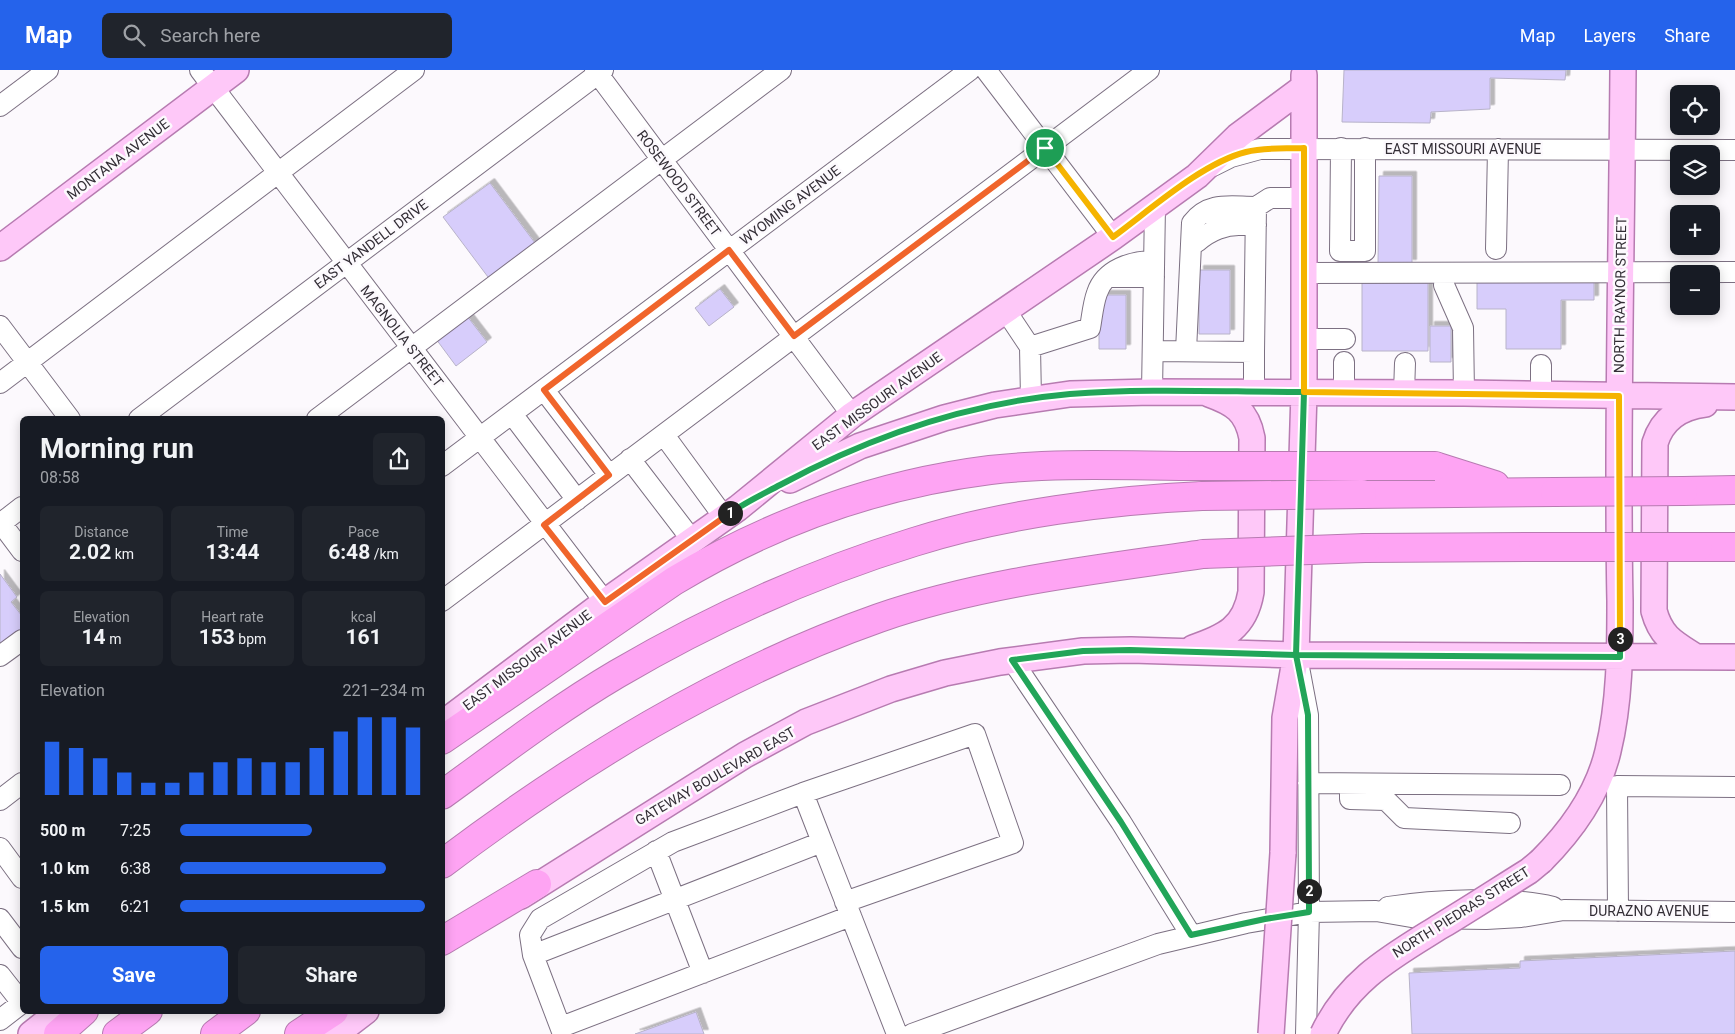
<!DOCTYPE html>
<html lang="en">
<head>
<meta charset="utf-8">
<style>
	body { margin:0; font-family:Roboto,sans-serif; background:#20242c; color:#f1f3f6; height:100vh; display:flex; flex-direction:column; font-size:19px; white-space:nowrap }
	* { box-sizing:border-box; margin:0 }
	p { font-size:16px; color:#9ea1a6 }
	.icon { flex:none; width:28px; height:28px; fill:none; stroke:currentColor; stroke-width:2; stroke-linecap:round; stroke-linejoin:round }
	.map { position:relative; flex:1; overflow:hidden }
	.details { position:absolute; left:20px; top:346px; width:425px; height:598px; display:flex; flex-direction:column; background:#171b24; border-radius:8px; box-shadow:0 2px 12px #0003 }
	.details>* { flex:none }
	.tools { position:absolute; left:1670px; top:15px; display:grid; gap:10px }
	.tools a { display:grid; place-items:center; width:50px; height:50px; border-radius:8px; background:#171b24; box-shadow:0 2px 12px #0003; font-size:25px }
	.pin { position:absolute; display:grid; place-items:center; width:42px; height:42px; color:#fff; margin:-21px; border:2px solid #fff; border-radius:50%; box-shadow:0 1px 5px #0007 }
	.km { position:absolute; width:25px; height:25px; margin:-12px; border-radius:50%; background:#222; color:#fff; font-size:14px; line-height:25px; text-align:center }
	.round { display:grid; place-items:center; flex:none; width:52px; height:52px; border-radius:8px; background:#20242c }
	.overview { display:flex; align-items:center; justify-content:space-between; height:85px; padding:0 20px }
	h1 { font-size:28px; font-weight:700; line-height:38px }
	.stats { display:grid; grid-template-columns:repeat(3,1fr); gap:8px; height:85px; padding:5px 20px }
	.stats div { display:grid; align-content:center; border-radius:8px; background:#20242c; text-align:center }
	.stats b { font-size:21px; font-weight:700 }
	.stats small { font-size:14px; font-weight:400 }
	.stats p { font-size:14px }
	.chart { height:140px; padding:10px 20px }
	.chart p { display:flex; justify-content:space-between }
	.chart svg { width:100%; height:90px; margin-top:5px; stroke:#2563eb; stroke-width:6 }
	.cta { display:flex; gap:10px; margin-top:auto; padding:10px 20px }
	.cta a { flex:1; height:58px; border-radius:8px; background:#2563eb; color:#fff; font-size:20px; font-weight:700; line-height:58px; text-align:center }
	.cta a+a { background:#20242c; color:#f1f3f6 }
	ul { padding:0 20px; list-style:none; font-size:16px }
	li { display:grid; grid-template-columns:80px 60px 1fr; align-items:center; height:38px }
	li i { height:12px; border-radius:6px; background:#2563eb }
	header { display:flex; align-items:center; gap:30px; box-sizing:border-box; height:70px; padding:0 25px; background:#2563eb; color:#fff }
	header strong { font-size:24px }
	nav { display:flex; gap:28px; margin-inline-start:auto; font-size:18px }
	.search { width:350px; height:45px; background:#20242c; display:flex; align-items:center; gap:12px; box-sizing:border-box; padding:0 18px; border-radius:8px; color:#9ea1a6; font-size:19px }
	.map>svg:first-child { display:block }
	.building { fill:#d7cdfb; stroke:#b8b3c9; filter:url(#shadow) }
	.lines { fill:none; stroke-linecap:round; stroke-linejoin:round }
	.minor-casing { stroke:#7c7082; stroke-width:22 }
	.major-casing { stroke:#b77bb1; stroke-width:28 }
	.highway-casing { stroke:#b77bb1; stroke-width:30 }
	.minor { stroke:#fff; stroke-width:20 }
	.major { stroke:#fec8f8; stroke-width:25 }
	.highway { stroke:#fea4f3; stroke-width:28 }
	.major-bridge-casing { stroke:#b77bb1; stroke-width:28; stroke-linecap:butt }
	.highway-bridge-casing { stroke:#b77bb1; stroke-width:30; stroke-linecap:butt }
	.major-bridge { stroke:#fec8f8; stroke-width:25 }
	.highway-bridge { stroke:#fea4f3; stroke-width:28 }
	.split-1-casing { stroke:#fff; stroke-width:10 }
	.split-2-casing { stroke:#fff; stroke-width:10 }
	.split-3-casing { stroke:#fff; stroke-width:10 }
	.split-4-casing { stroke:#fff; stroke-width:10 }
	.split-1 { stroke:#f0652b; stroke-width:6 }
	.split-2 { stroke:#22a559; stroke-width:6 }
	.split-3 { stroke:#22a559; stroke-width:6 }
	.split-4 { stroke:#f5b400; stroke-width:6 }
	.labels { text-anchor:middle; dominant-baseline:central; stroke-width:5; stroke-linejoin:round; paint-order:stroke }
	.street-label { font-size:14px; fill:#332e36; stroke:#fcf9fd }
</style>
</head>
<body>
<header>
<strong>Map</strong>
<div class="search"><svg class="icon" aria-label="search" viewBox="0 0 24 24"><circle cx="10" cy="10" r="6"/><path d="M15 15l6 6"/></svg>Search here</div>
<nav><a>Map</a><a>Layers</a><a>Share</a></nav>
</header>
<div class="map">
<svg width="1735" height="964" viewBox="0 0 1735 964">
	<defs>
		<filter id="shadow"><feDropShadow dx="4.5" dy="-4.5" stdDeviation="0" flood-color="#0004"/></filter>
	</defs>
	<rect width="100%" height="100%" fill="#fcf9fd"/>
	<path class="building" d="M1344 0H1566L1565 10 1490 8V39L1431 42 1430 53 1342 52Z
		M1379 106H1412V194L1378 193Z
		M490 113 538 177 491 211 443 147Z
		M1199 200H1230V264H1199Z
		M1477 209 1594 210V230H1561V279H1506V239H1477Z
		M1362 213H1428V281H1362Z
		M720 219 734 237 709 256 695 238Z
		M1099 225H1126V279H1099Z
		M467 246 487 272 456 296 436 269Z
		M1430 256H1451V292H1430Z
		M0 504 17 527 11 532 22 546V565L0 581Z
		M1735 881V964H1412L1409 903 1520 898V891Z
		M696 942 704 964H635Z"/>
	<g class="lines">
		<defs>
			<path id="minor" d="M200 0 605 532
				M595 0 852 345
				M986 0 1113 167
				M0 36 48 0
				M1341 78 1340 181H1365V78
				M1213 96 1231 87 1260 79 1735 80
				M1211 145 1223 144 1242 155H1256
				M1197 172C1209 161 1226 154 1242 155
				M1496 179 1498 79
				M1304 203 1735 202
				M1109 207H1154
				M1444 215 1463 258 1464 323
				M1006 241 1030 277 1031 329
				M0 256 70 349
				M1304 269H1345
				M1030 277 1090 258C1092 247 1093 234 1097 223 1105 199 1132 191 1154 191
				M1153 281 1254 282V322
				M1186 281 1192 153C1209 131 1230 137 1256 137
				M1254 282 1256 137 1270 128H1304
				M1541 295V325
				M0 313 414 0
				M544 320 609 405
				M1152 322 1155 136
				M1344 323V292
				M1404 323 1405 293
				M512 344 577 430
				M139 349 603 0
				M317 349 781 0
				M664 365 724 447
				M630 389 692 470
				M442 396 970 0
				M1 453 22 481
				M0 454 22 437
				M442 531 1149 0
				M0 586 22 570
				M1012 590 1121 752 1191 865
				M1298 592 1308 645 1309 842 1306 964
				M1308 713 1560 715
				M1350 714V729L1386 730 1404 748 1510 753
				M803 723 975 664 1013 773 845 832
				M0 730 22 713
				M0 778 22 808
				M656 781 703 903
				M1388 837C1433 830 1509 826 1553 837
				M1618 841 1617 716 1735 717
				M0 849 22 878
				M533 885 530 865 540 849 673 772 803 723 822 772
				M0 905 22 933
				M0 950 22 933
				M561 957 851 846
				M563 964 533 885 822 772 897 964
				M912 964 1158 874 1246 853 1309 842 1376 841 1417 848 1486 849 1521 847 1564 840 1735 842"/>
			<path id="major" d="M0 178 236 0
				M790 410 860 376 944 348 995 335 1070 324 1152 322 1464 323 1735 327
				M1193 578C1225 567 1245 558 1251 522L1252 368C1247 341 1234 333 1209 324
				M1696 587C1674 573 1661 567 1654 541L1655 373C1662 349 1680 337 1705 334
				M442 654 605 532 738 438 852 345 1113 167 1197 106 1238 66 1304 17
				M1283 783 1285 648 1296 585 1304 322V5
				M1541 791C1571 761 1598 724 1608 681 1620 632 1620 581 1620 531 1619 489 1619 447 1619 404 1619 270 1622 135 1623 0
				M521 826 745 685 806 652 891 619 945 603 1000 592 1083 581 1131 580 1296 585 1735 587
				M31 964 60 941
				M336 964 366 941"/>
			<path id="highway" d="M1435 396 1495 415
				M1683 421 1735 420
				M1362 424 1555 422
				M1698 477H1735
				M1365 478 1533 477
				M442 670 674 511C770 453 878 414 990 400 1060 392 1131 396 1202 396
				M442 725C500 683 556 640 617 604 711 549 810 504 914 472 1002 444 1110 430 1202 426
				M442 794C576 693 720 604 879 548 983 512 1095 500 1203 484
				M442 871 537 814
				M58 964 84 941
				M117 964 148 941
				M215 964 246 941
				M299 964 334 941"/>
		</defs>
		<use href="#minor" class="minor-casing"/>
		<use href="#major" class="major-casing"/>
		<use href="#highway" class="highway-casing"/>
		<use href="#minor" class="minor"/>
		<use href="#major" class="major"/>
		<use href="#highway" class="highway"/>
		<defs>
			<path id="major-bridge" d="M1271 964 1283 783
				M1323 964C1349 909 1393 886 1441 856 1471 838 1500 819 1529 801L1541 791"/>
			<path id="highway-bridge" d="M1202 396H1435
				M1555 422 1683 421
				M1202 426 1362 424
				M1533 477H1698
				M1203 484 1365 478"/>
		</defs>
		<use href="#major-bridge" class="major-bridge-casing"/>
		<use href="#highway-bridge" class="highway-bridge-casing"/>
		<use href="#major-bridge" class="major-bridge"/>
		<use href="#highway-bridge" class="highway-bridge"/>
	</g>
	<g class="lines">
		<defs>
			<path id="split-1" d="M730 443 605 532 544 455 609 405 544 320 729 180 794 266 1045 78"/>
			<path id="split-2" d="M730 443C746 432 763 424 780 415 869 367 968 333 1070 324 1147 318 1226 322 1304 322L1296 585 1308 645 1309 821"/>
			<path id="split-3" d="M1309 821V842L1265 849 1191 865 1121 752 1012 590 1083 581 1130 580 1296 585 1620 587V569"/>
			<path id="split-4" d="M1045 78 1113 167C1150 140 1202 93 1246 82 1265 77 1285 79 1304 78V322L1619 326 1620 569"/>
		</defs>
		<use href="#split-1" class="split-1-casing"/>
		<use href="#split-2" class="split-2-casing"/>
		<use href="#split-3" class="split-3-casing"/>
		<use href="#split-4" class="split-4-casing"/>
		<use href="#split-1" class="split-1"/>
		<use href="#split-2" class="split-2"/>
		<use href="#split-3" class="split-3"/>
		<use href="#split-4" class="split-4"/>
	</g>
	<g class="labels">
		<g class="street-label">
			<text x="1463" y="79">EAST MISSOURI AVENUE</text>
			<text transform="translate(118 89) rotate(-37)">MONTANA AVENUE</text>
			<text transform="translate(679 113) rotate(53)">ROSEWOOD STREET</text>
			<text transform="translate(790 135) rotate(-37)">WYOMING AVENUE</text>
			<text transform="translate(371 174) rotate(-37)">EAST YANDELL DRIVE</text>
			<text transform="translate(1620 225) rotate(-89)">NORTH RAYNOR STREET</text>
			<text transform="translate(402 266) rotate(52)">MAGNOLIA STREET</text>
			<text transform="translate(877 331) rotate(-36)">EAST MISSOURI AVENUE</text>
			<text transform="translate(527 590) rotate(-37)">EAST MISSOURI AVENUE</text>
			<text transform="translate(715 706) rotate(-30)">GATEWAY BOULEVARD EAST</text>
			<text x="1649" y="841">DURAZNO AVENUE</text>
			<text transform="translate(1461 842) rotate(-32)">NORTH PIEDRAS STREET</text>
		</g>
	</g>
</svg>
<div class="tools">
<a><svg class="icon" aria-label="locate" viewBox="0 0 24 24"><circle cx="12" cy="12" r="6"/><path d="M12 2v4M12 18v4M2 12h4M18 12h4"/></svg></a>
<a><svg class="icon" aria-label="layers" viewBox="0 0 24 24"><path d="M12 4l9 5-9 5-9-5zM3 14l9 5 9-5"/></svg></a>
<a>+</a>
<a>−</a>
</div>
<div class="pin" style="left:1045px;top:78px;background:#1e9e55"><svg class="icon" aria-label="arrive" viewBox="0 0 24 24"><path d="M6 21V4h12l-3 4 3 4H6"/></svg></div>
<b class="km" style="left:730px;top:443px">1</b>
<b class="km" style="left:1309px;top:821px">2</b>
<b class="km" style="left:1620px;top:569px">3</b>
<section class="details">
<div class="overview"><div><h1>Morning run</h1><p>08:58</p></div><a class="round"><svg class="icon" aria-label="share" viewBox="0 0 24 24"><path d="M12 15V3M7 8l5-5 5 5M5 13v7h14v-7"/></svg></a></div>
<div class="stats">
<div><p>Distance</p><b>2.02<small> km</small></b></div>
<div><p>Time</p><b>13:44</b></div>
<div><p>Pace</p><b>6:48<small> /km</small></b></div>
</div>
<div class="stats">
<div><p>Elevation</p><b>14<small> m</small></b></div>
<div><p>Heart rate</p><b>153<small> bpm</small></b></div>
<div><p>kcal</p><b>161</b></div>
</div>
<div class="chart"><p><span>Elevation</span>221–234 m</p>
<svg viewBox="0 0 160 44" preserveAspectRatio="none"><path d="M5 44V18M15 44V21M25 44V26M35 44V33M45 44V38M55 44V38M65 44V33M75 44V28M85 44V26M95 44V28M105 44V28M115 44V21M125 44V13M135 44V6M145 44V6M155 44V11"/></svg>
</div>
<ul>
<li><b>500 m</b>7:25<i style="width:54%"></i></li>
<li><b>1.0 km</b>6:38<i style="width:84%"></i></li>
<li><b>1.5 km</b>6:21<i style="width:100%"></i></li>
</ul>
<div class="cta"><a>Save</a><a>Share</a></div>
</section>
</div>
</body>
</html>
